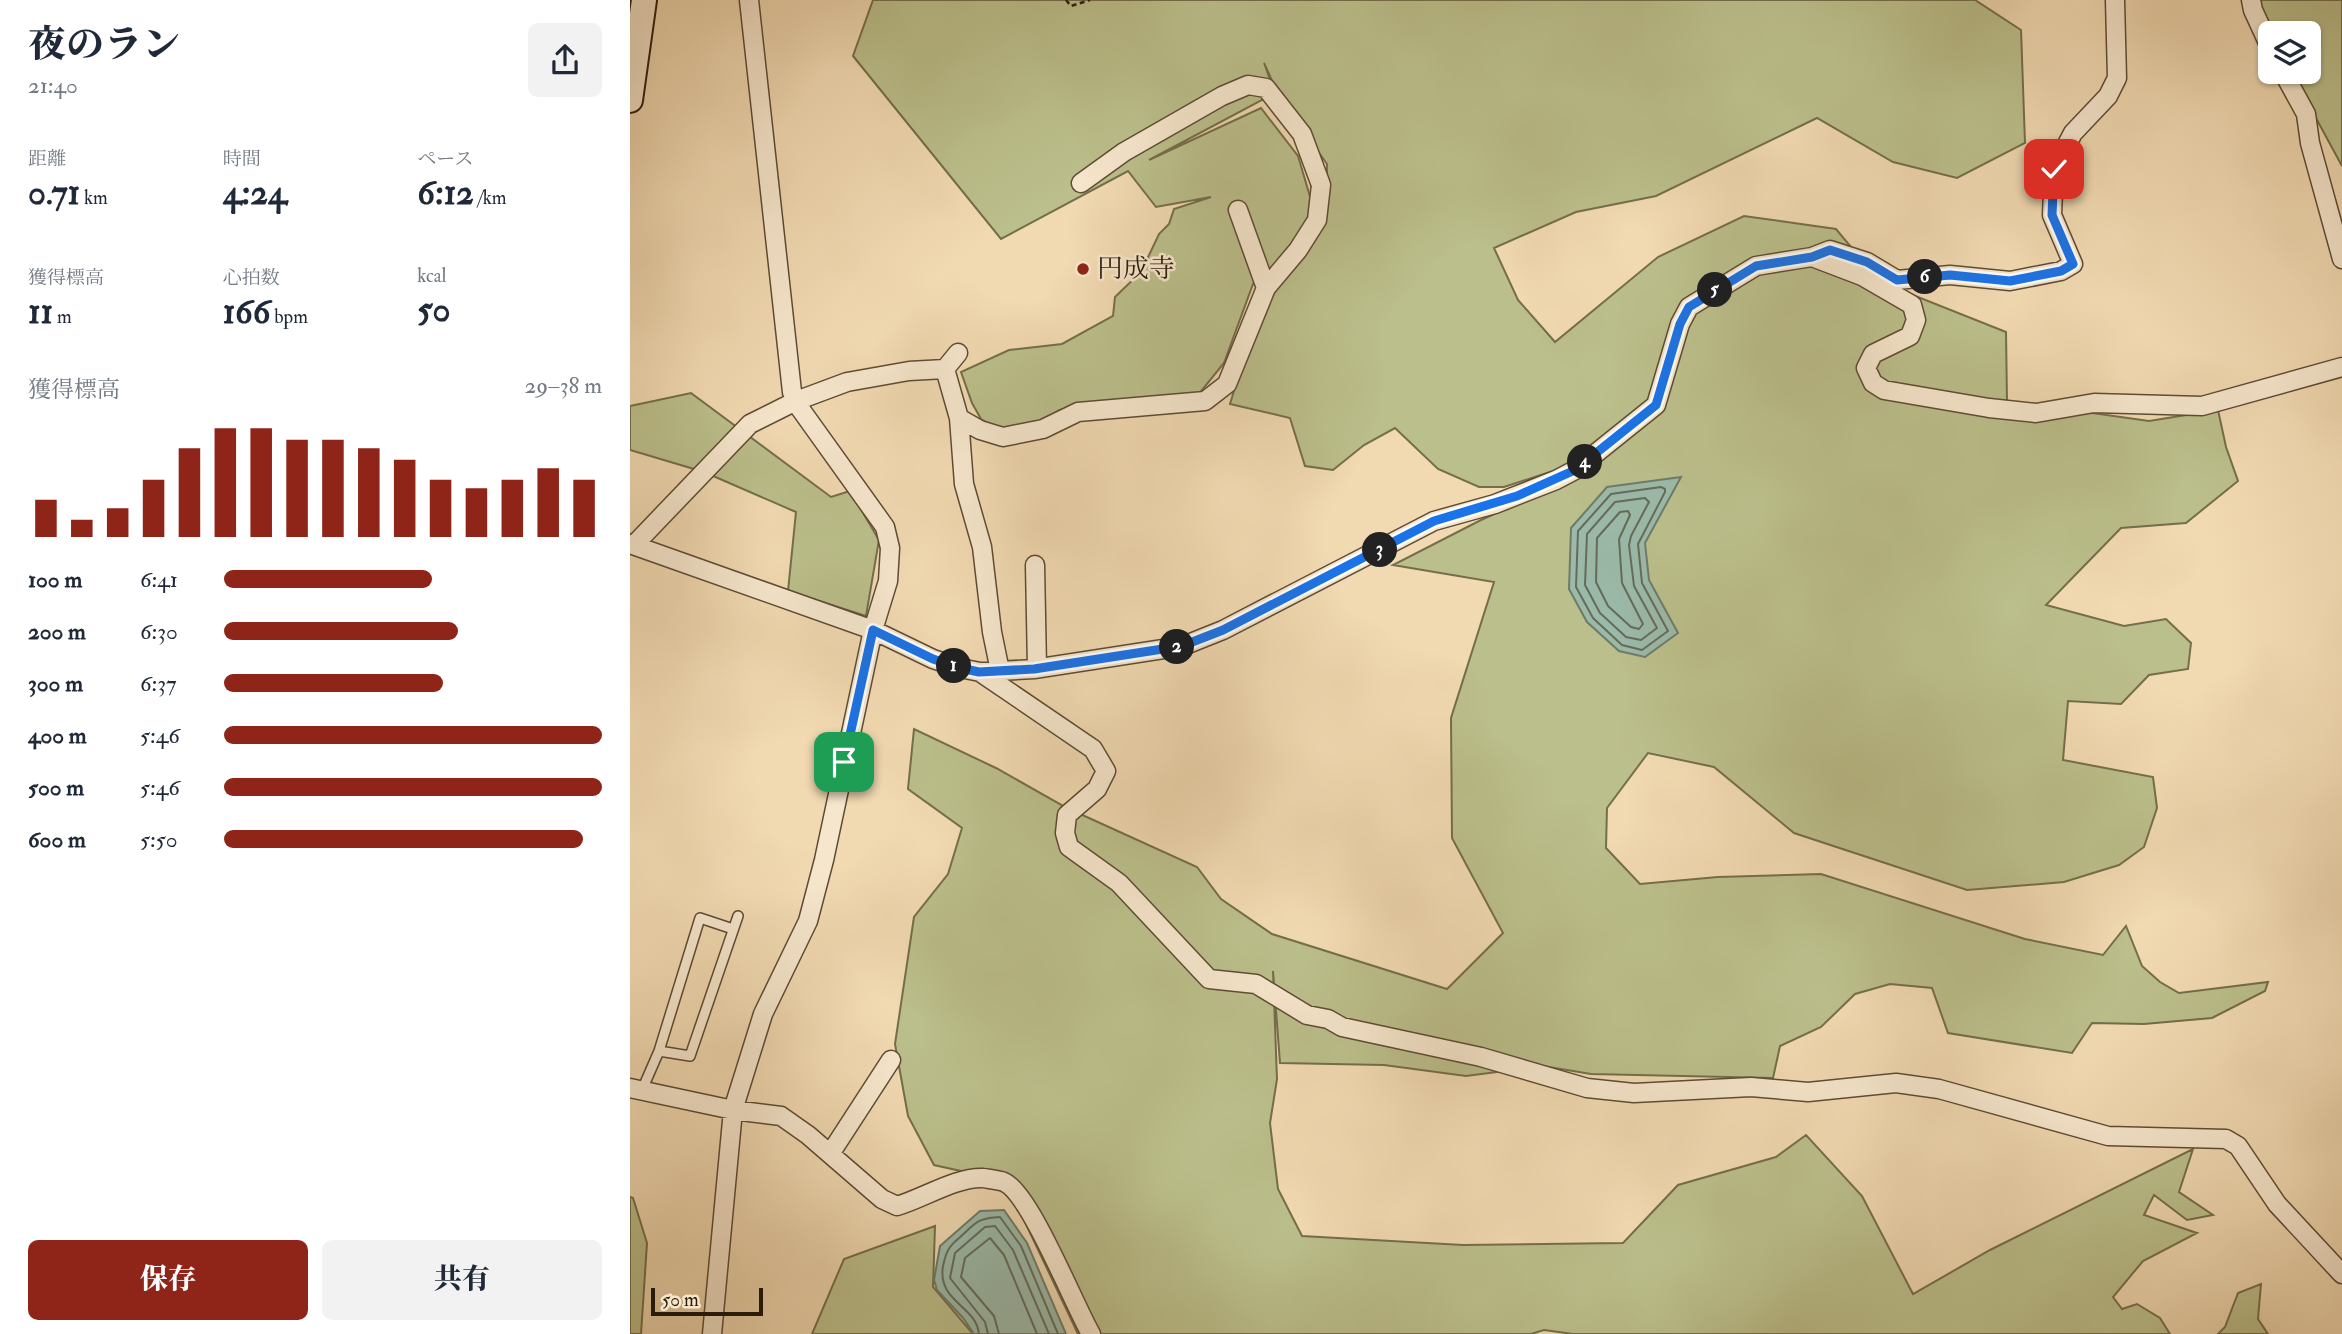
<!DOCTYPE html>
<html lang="ja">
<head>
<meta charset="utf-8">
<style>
	body { margin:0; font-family:"IM FELL Double Pica","Noto Serif JP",serif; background:#f2f2f3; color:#1f2937; height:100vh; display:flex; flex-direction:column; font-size:26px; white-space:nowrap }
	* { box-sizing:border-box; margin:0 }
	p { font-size:23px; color:#747a83 }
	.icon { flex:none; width:38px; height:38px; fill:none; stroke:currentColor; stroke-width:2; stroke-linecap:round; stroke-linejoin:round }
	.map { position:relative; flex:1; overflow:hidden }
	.sheet { display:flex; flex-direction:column; background:#fff; width:630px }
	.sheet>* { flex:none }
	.fabs { position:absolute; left:1628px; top:21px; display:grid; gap:14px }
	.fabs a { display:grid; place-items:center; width:63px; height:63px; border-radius:10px; background:#fff; box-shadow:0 2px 5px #0004; font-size:35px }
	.scale { position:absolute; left:21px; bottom:18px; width:112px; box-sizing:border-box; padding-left:7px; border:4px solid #2c1d0a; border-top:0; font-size:19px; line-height:24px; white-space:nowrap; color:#2c1d0a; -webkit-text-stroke:5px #f6e6cc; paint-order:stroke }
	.pin { position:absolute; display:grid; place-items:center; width:60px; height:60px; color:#fff; margin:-30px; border-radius:14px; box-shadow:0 4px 10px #0006 }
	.km { position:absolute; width:35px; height:35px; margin:-18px; border-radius:50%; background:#222; color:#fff; font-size:19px; line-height:35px; text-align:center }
	.round { display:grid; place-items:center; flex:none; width:74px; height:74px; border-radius:10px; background:#f2f2f3 }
	.head { display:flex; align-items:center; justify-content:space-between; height:119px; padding:0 28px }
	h1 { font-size:38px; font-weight:800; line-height:52px }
	.stats { display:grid; grid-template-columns:repeat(3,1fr); gap:10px; height:119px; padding:7px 28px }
	.stats div { display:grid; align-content:center }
	.stats b { font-size:35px; font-weight:800 }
	.stats small { font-size:19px; font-weight:400 }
	.stats p { font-size:19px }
	.chart { height:196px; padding:14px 28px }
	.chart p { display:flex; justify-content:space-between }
	.chart svg { width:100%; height:126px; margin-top:7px; stroke:#8f2418; stroke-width:6 }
	.primary-button { display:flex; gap:14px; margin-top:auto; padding:14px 28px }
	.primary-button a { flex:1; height:80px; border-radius:10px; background:#8f2418; color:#fff; font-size:28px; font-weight:800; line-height:80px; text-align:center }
	.primary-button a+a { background:#f2f2f3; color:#1f2937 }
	ul { padding:0 28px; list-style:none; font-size:23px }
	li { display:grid; grid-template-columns:112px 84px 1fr; align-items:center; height:52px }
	li i { height:18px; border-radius:9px; background:#8f2418 }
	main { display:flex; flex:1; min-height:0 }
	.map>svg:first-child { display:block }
	.green { fill:#bbbf8b; stroke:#746e4a; stroke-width:2 }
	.water { fill:#9bbaaa; stroke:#6f7b6a; stroke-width:2 }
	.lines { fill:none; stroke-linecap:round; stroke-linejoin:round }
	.shore { stroke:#646c5a; stroke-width:2 }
	.lane-casing { stroke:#5d4c34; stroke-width:12 }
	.street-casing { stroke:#5d4c34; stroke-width:21 }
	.secondary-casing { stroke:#2c1d0a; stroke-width:28 }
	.path { stroke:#2c1d0a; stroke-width:2.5; stroke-dasharray:5 3.5; stroke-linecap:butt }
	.lane { stroke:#f6e6cc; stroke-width:9 }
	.street { stroke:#f6e6cc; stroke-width:18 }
	.secondary { stroke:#f6e6cc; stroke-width:24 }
	.route-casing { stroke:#fff; stroke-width:14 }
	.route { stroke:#1a73e8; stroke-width:9 }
	.poi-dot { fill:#8f2418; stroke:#f6e6cc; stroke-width:2.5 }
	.labels { text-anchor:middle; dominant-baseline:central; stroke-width:5; stroke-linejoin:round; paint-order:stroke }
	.poi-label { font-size:26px; fill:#2c1d0a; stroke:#f6e6cc; text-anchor:start }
</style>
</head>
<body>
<main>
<section class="sheet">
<div class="head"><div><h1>夜のラン</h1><p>21:40</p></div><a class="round"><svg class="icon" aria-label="share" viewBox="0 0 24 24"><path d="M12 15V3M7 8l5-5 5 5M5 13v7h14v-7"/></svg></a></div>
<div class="stats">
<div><p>距離</p><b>0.71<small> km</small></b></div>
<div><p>時間</p><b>4:24</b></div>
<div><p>ペース</p><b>6:12<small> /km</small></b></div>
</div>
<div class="stats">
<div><p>獲得標高</p><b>11<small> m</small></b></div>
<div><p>心拍数</p><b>166<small> bpm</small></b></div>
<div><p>kcal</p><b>50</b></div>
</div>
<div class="chart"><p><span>獲得標高</span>29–38 m</p>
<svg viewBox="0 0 160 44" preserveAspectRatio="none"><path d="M5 44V31M15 44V38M25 44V34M35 44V24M45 44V13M55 44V6M65 44V6M75 44V10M85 44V10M95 44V13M105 44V17M115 44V24M125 44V27M135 44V24M145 44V20M155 44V24"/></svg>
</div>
<ul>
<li><b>100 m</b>6:41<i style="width:55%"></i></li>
<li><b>200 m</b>6:30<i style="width:62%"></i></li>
<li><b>300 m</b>6:37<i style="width:58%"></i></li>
<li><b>400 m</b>5:46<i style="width:100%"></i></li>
<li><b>500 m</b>5:46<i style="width:100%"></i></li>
<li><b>600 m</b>5:50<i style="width:95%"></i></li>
</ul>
<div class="primary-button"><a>保存</a><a>共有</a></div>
</section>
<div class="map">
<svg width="1712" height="1334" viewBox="0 0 1712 1334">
	<rect width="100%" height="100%" fill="#f1d9b1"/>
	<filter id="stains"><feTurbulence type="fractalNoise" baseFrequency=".00286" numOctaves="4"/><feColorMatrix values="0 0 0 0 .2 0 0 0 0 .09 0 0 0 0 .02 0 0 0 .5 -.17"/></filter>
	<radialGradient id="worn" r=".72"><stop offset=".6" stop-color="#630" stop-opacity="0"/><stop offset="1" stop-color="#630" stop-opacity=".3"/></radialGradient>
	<path class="green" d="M243 0H1345L1391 30 1395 143 1327 178 1263 162 1187 118 1026 196 946 212 864 248 888 300 925 342 1028 257 1114 216 1206 229 1250 282 1376 332 1377 401 1519 421 1588 410 1596 447 1608 481 1556 523 1491 528 1416 605 1494 626 1536 619 1561 643 1558 669 1519 675 1491 704 1438 701 1433 760 1523 777 1527 808 1514 847 1489 865 1434 882 1337 890 1164 833 1084 767 1018 753 977 808 976 848 1010 884 1088 877 1191 874 1395 939 1473 955 1496 926 1512 966 1530 982 1549 993 1638 982 1635 991 1582 1018 1514 1024 1462 1023 1442 1053 1318 1033 1302 988 1260 984 1225 994 1191 1027 1150 1046 1143 1078 961 1074 913 1066 836 1076 754 1065 650 1063 643 971 647 1079 640 1123 648 1189 672 1236 833 1245 993 1243 1048 1185 1146 1157 1176 1135 1232 1196 1283 1294 1360 1250 1563 1149 1549 1192 1583 1215 1557 1220 1524 1195 1514 1215 1567 1233 1513 1261 1483 1297 1492 1309 1507 1304 1530 1318 1540 1334H943L914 1330 901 1334H448L395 1222 381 1182 304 1165 278 1116 265 1044 284 917 318 874 332 828 278 789 284 729 366 768 437 808 567 867 591 899 642 934 817 989 873 933 822 838 821 718 864 582 763 565 851 520 943 479 938 466 874 487H849L808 469 765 428 734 445 703 470 675 466 660 418 600 404 627 315 696 218 697 164 650 98 634 63 645 93 519 160 631 108 668 156 684 210 640 276 623 284 594 363 568 395 516 401 481 400 430 410 403 425 370 430 351 419 342 403 331 372 379 350 432 344 483 316 485 297 511 272 529 234 539 224 544 209 581 197 526 207 498 171 371 239 223 56Z
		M1628 0H1712V166L1661 72H1678V33H1643Z
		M61 393 201 497 220 491 249 540 236 616 158 591 166 512 74 472 0 450V406Z
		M0 1197 3 1198 17 1243 11 1334H0Z
		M305 1226 303 1287 343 1334H182L214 1259Z
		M1631 1284 1628 1319 1638 1334H1588L1595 1327 1608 1293Z"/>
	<path class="water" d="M1051 477 1015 543 1019 580 1048 633 1015 657 989 651 957 622 939 589 941 528 977 487Z
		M374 1210 397 1243 436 1334H344L333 1318 307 1290 304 1280 310 1246 350 1211Z"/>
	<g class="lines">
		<path class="shore" d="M1031 487 1035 489V492L1008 544 1012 583 1038 631 1012 650 992 645 963 618 946 587 948 531 981 494Z
			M1015 498 1019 502 1001 536 999 545 1004 586 1027 628 1011 640 996 637 970 613 955 585 957 534 985 502Z
			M998 511 1000 515 989 539 992 583 1013 624 1009 629 1001 627 978 606 966 582 967 538 990 512Z
			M349 1334C346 1305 307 1302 313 1266 316 1253 318 1247 328 1239 345 1224 346 1218 370 1217L391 1246 428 1334
			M358 1334 355 1322 320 1278 325 1253 355 1227 365 1226 383 1250 419 1334
			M369 1334 364 1316 331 1277 335 1258 360 1238 374 1255 407 1334"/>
		<defs>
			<path id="lane" d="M29 1051 60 1056 108 916
				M12 1090 29 1051 70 918 103 929"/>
			<path id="street" d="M1621 0 1623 10 1640 47
				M1653 72 1676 114 1680 143 1712 259
				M608 210 636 288
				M1182 257 1232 276 1282 305 1286 320 1280 336 1243 354 1236 368 1243 383 1254 390 1359 408 1406 413 1464 403 1572 406 1712 367
				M315 369 329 418 350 430 373 437 413 429 448 412 575 401 597 384 636 288 668 250 687 220 691 185 672 134 636 88 618 85 592 96 494 152 451 183
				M329 418 334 484 352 547 362 632 370 671
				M0 544 243 630 303 659 330 668 350 672 404 669 553 646 593 630 804 521 865 504 926 480 945 470 1026 405 1050 324 1059 307 1126 266 1182 257 1200 250 1237 262 1267 280 1320 275 1380 281 1431 271 1443 264 1422 215 1424 169 1443 133 1478 96 1487 78 1485 0
				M4 545 120 424 166 401 217 382 279 371 315 369 328 353
				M405 565 407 668
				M350 672 463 749 476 771 467 789 437 815 435 833 439 847 489 883 579 979 626 984 677 1015 698 1019 712 1027 851 1057 957 1088 1004 1093 1121 1087 1178 1092 1266 1083 1309 1089 1478 1136 1596 1139 1608 1146 1647 1204 1712 1274
				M0 1088 103 1110 151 1116 178 1135 252 1199 267 1206C294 1198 326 1177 353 1178 359 1179 369 1180 374 1182 400 1193 444 1305 461 1334
				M200 1154 261 1060
				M82 1334 103 1110 133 1014 178 921 194 860 243 630 258 581 260 548 255 527 169 407 162 392 119 0"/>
			<path id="secondary" d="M0 100 14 0"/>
		</defs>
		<use href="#lane" class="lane-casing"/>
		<use href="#street" class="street-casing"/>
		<use href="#secondary" class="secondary-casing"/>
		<path class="path" d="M436 0 441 6 460 0"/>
		<use href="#lane" class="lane"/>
		<use href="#street" class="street"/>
		<use href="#secondary" class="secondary"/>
	</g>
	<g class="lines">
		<defs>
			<path id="route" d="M214 762 243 630 303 659 330 668 349 672 404 669 552 646 593 630 804 521 887 496 945 470 1026 405 1050 324 1059 307 1126 266 1182 257 1200 250 1237 262 1267 280 1320 275 1380 281 1431 271 1443 264 1422 215 1424 169"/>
		</defs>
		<use href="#route" class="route-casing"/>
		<use href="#route" class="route"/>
	</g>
	<circle class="poi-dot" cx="453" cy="269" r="7"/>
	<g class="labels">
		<g class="poi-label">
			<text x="467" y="269">円成寺</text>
		</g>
	</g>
	<rect width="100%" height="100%" filter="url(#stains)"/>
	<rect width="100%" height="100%" fill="url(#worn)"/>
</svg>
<div class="fabs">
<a><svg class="icon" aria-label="layers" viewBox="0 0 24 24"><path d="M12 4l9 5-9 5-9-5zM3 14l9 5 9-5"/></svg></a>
</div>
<div class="scale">50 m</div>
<div class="pin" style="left:214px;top:762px;background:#1e9e55"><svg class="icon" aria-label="arrive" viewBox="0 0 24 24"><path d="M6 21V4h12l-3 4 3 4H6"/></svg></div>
<div class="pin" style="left:1424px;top:169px;background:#d93025"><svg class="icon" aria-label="check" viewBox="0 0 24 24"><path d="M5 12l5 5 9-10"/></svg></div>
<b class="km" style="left:324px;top:666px">1</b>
<b class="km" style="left:547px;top:647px">2</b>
<b class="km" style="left:750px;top:550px">3</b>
<b class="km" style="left:955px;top:462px">4</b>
<b class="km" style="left:1085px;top:290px">5</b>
<b class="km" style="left:1295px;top:277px">6</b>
</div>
</main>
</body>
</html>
